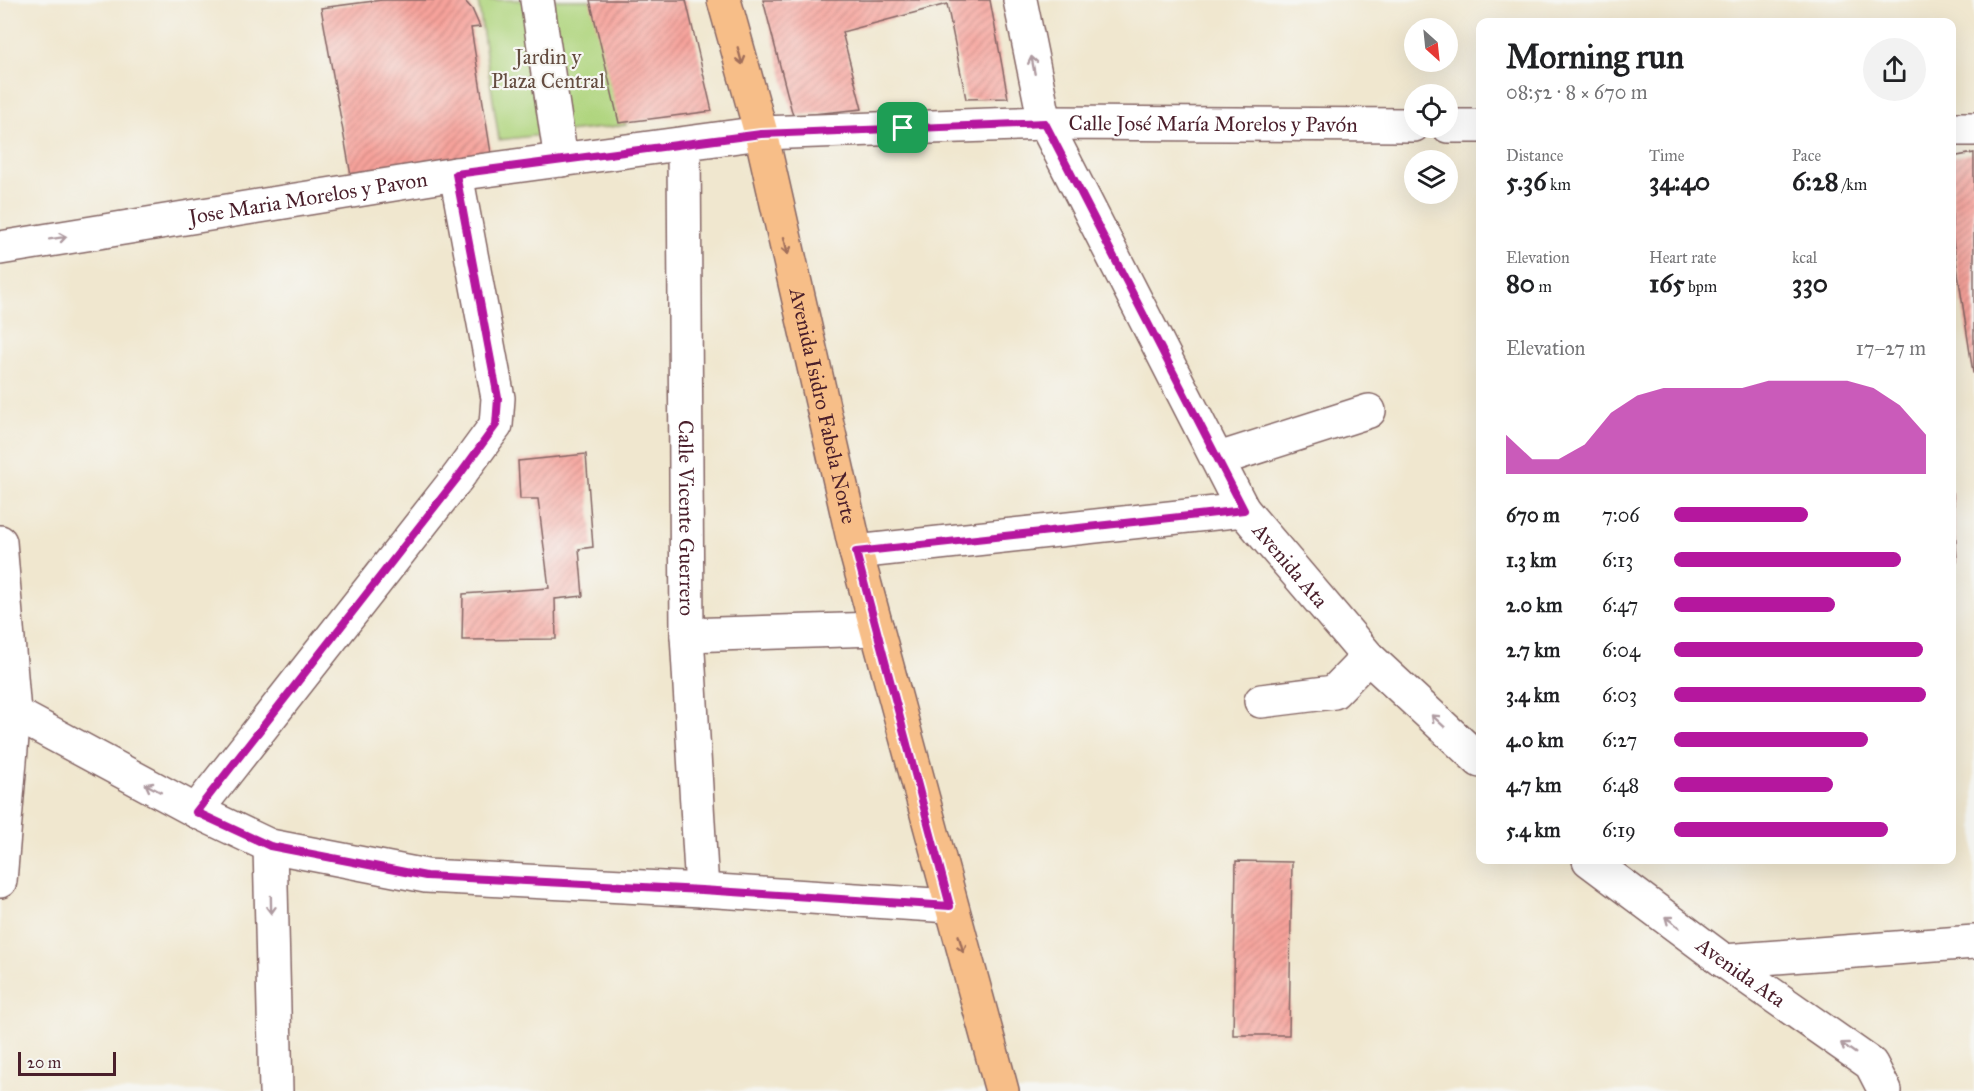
<!DOCTYPE html>
<html lang="en">
<head>
<meta charset="utf-8">
<style>
	body { margin:0; font-family:"IM FELL Great Primer",serif; background:#f2f2f2; color:#202124; height:100vh; display:flex; flex-direction:column; font-size:22px; white-space:nowrap }
	* { box-sizing:border-box; margin:0 }
	p { font-size:20px; color:#757577 }
	.icon { flex:none; width:33px; height:33px; fill:none; stroke:currentColor; stroke-width:2; stroke-linecap:round; stroke-linejoin:round }
	.map { position:relative; flex:1; overflow:hidden }
	.drawer { position:absolute; left:1476px; top:18px; width:480px; height:846px; display:flex; flex-direction:column; background:#fff; border-radius:12px; box-shadow:0 6px 24px #0002 }
	.drawer>* { flex:none }
	.needle { width:39px; rotate:153deg }
	.fabs { position:absolute; left:1404px; top:18px; display:grid; gap:12px }
	.fabs a { display:grid; place-items:center; width:54px; height:54px; border-radius:50%; background:#fff; box-shadow:0 6px 24px #0002; font-size:30px }
	.scale { position:absolute; left:18px; bottom:15px; width:98px; box-sizing:border-box; padding-left:6px; border:3px solid #4a1f2b; border-top:0; font-size:16px; line-height:21px; white-space:nowrap; color:#4a1f2b; -webkit-text-stroke:4px #f6f6f2; paint-order:stroke }
	.pin { position:absolute; display:grid; place-items:center; width:51px; height:51px; color:#fff; margin:-26px; border-radius:12px; box-shadow:0 3px 9px #0006 }
	.round { display:grid; place-items:center; flex:none; width:63px; height:63px; border-radius:32px; background:#f2f2f2 }
	.summary { display:flex; align-items:center; justify-content:space-between; height:102px; padding:0 30px }
	h1 { font-size:33px; font-weight:700; line-height:45px }
	.figures { display:grid; grid-template-columns:repeat(3,1fr); gap:9px; height:102px; padding:6px 30px }
	.figures div { display:grid; align-content:center }
	.figures b { font-size:26px; font-weight:700 }
	.figures small { font-size:16px; font-weight:400 }
	.figures p { font-size:16px }
	.chart { height:168px; padding:12px 30px }
	.chart p { display:flex; justify-content:space-between }
	.chart svg { width:100%; height:108px; margin-top:6px; fill:#b5179e; opacity:.7 }
	ul { padding:0 30px; list-style:none; font-size:20px }
	li { display:grid; grid-template-columns:96px 72px 1fr; align-items:center; height:45px }
	li i { height:15px; border-radius:8px; background:#b5179e }
	.map>svg:first-child { display:block }
	.green { fill:#b0d57f; stroke:#7d7a55; stroke-width:1.5 }
	.building { fill:url(#building-hatch) }
	.lines { fill:none; stroke-linecap:round; stroke-linejoin:round }
	.minor-casing { stroke:#846564; stroke-width:36 }
	.major-casing { stroke:#846564; stroke-width:36 }
	.minor { stroke:#fff; stroke-width:33 }
	.major { stroke:#f7be88; stroke-width:33 }
	.oneway { stroke:#a06e5a }
	.oneway2 { stroke:#ae9aa0 }
	.route-casing { stroke:#fff; stroke-width:12 }
	.route { stroke:#b5179e; stroke-width:8 }
	.labels { text-anchor:middle; dominant-baseline:central; stroke-width:4.5; stroke-linejoin:round; paint-order:stroke }
	.park-label { font-size:21px; fill:#644c40; stroke:#f6f6f2 }
	.street-label { font-size:21px; fill:#4a1f2b; stroke:#f6f6f2 }
</style>
</head>
<body>
<div class="map">
<svg width="1974" height="1091" viewBox="0 0 1974 1091">
	<defs>
		<pattern id="building-hatch" width="6" height="6" patternUnits="userSpaceOnUse" patternTransform="scale(1.5)"><rect width="6" height="6" fill="#f7a39b"/><path d="M-1 1l2-2M0 6l6-6M5 7l2-2" fill="none" stroke="#ca847f"/></pattern>
	</defs>
	<rect width="100%" height="100%" fill="#f6f6f2"/>
	<filter id="ink" filterUnits="userSpaceOnUse"><feTurbulence type="fractalNoise" baseFrequency=".0167" numOctaves="2"/><feDisplacementMap in="SourceGraphic" scale="12" xChannelSelector="R" yChannelSelector="G"/><feConvolveMatrix kernelMatrix="1 2 1 2 8 2 1 2 1" color-interpolation-filters="sRGB"/></filter>
	<filter id="wash" filterUnits="userSpaceOnUse"><feTurbulence type="fractalNoise" baseFrequency=".008" numOctaves="4" result="noise"/><feDisplacementMap in="SourceGraphic" scale="24" xChannelSelector="R" yChannelSelector="G"/><feGaussianBlur stdDeviation="1.35" result="paint"/><feColorMatrix in="noise" values="0 0 0 0 0 0 0 0 0 0 0 0 0 0 0 0 0 1.4 0 .05"/><feComposite in="paint" operator="in"/></filter>
	<g filter="url(#wash)">
		<rect width="100%" height="100%" fill="#f0e7cf"/>
		<path class="green" d="M478 0H591L626 125 499 140Z"/>
		<g id="blocks">
			<path class="building" d="M382 0H464L472 9 480 27 471 28 491 153 351 176 321 8Z
				M590 0H686L712 111 619 123Z
				M763 0H990L1008 98 966 99 947 4 842 32 862 109 793 116Z
				M1974 153V373H1973L1952 234V157Z
				M586 454 593 547 579 549 583 596 555 599 556 639 462 640 463 594 549 588 538 499H520L518 461Z
				M1952 493H1953L1957 562 1952 563Z
				M1236 861 1292 862 1289 1035H1233Z"/>
		</g>
	</g>
	<g filter="url(#ink)">
		<use href="#blocks" fill-opacity="0" stroke="#846564" stroke-width="1.5"/>
		<g class="lines">
			<defs>
				<g id="minor">
					<path d="M537 0 561 160"/>
					<path id="s1" d="M1020 0 1045 123 1243 510 1368 657 1480 761"/>
					<path d="M1448 126H1480"/>
					<path d="M1952 129H1974"/>
					<path id="s2" d="M684 144 687 635 702 890"/>
					<path id="s3" d="M0 248 456 174 761 133 1045 123 1414 125"/>
					<path d="M1219 459 1369 411"/>
					<path d="M0 542 14 713 0 881"/>
					<path d="M856 552 1243 510"/>
					<path d="M687 635 877 629"/>
					<path d="M1261 701 1334 692 1368 657"/>
					<path d="M0 709 14 713 196 811 270 846 426 876 702 890 950 906"/>
					<path d="M196 811 458 477 496 425 498 398 456 174"/>
					<path d="M270 846 276 1091"/>
					<path id="s4" d="M1589 860 1724 961 1871 1064 1885 1091"/>
					<path d="M1724 961 1974 942"/>
				</g>
				<g id="major">
					<path id="s5" d="M724 0 761 133 856 552 1002 1091"/>
				</g>
			</defs>
			<use href="#minor" class="minor-casing"/>
			<use href="#major" class="major-casing"/>
			<use href="#minor" class="minor"/>
			<use href="#major" class="major"/>
		</g>
		<defs><path id="oneway-shaft" d="M-6 0H5M1.5-3L5.5 0L1.5 3" fill="none" stroke-width="1.6" stroke-linecap="round" stroke-linejoin="round" transform="scale(1.5)"/></defs>
		<g class="oneway">
			<use href="#oneway-shaft" transform="translate(740 56) rotate(75)"/>
			<use href="#oneway-shaft" transform="translate(786 246) rotate(77)"/>
			<use href="#oneway-shaft" transform="translate(961 944) rotate(74)"/>
		</g>
		<g class="oneway2">
			<use href="#oneway-shaft" transform="translate(1033 65) rotate(-101)"/>
			<use href="#oneway-shaft" transform="translate(58 238) rotate(-9)"/>
			<use href="#oneway-shaft" transform="translate(1438 721) rotate(-137)"/>
			<use href="#oneway-shaft" transform="translate(153 788) rotate(-152)"/>
			<use href="#oneway-shaft" transform="translate(271 905) rotate(89)"/>
			<use href="#oneway-shaft" transform="translate(1672 922) rotate(-143)"/>
			<use href="#oneway-shaft" transform="translate(1848 1048) rotate(-145)"/>
		</g>
	</g>
	<g class="lines" filter="url(#ink)">
		<defs>
			<path id="route" d="M1045 123 1244 510 856 552 950 906 702 890 426 876 270 846 196 812 458 477 496 425 498 398 456 174 761 134Z"/>
		</defs>
		<use href="#route" class="route-casing"/>
		<use href="#route" class="route"/>
	</g>
	<g class="labels">
		<g class="park-label">
			<text x="548" y="57">Jardin y<tspan x="548" dy="24">Plaza Central</tspan></text>
		</g>
		<g class="street-label">
			<text stroke="none"><textPath href="#s3" startOffset="1222">Calle José María Morelos y Pavón</textPath></text>
			<text stroke="none"><textPath href="#s3" startOffset="312">Jose Maria Morelos y Pavon</textPath></text>
			<text stroke="none"><textPath href="#s5" startOffset="418">Avenida Isidro Fabela Norte</textPath></text>
			<text stroke="none"><textPath href="#s2" startOffset="374">Calle Vicente Guerrero</textPath></text>
			<text stroke="none"><textPath href="#s1" startOffset="633">Avenida Ata</textPath></text>
			<text stroke="none"><textPath href="#s4" startOffset="189">Avenida Ata</textPath></text>
		</g>
	</g>
</svg>
<div class="fabs">
<a><svg class="needle" viewBox="-14 -14 28 28"><path d="M0-13l5 13h-10z" fill="#e53935"/><path d="M0 13l5-13h-10z" fill="#757577"/></svg></a>
<a><svg class="icon" aria-label="locate" viewBox="0 0 24 24"><circle cx="12" cy="12" r="6"/><path d="M12 2v4M12 18v4M2 12h4M18 12h4"/></svg></a>
<a><svg class="icon" aria-label="layers" viewBox="0 0 24 24"><path d="M12 4l9 5-9 5-9-5zM3 14l9 5 9-5"/></svg></a>
</div>
<div class="scale">20 m</div>
<div class="pin" style="left:903px;top:128px;background:#1e9e55"><svg class="icon" aria-label="arrive" viewBox="0 0 24 24"><path d="M6 21V4h12l-3 4 3 4H6"/></svg></div>
<section class="drawer">
<div class="summary"><div><h1>Morning run</h1><p>08:52 · 8 × 670 m</p></div><a class="round"><svg class="icon" aria-label="share" viewBox="0 0 24 24"><path d="M12 15V3M7 8l5-5 5 5M5 13v7h14v-7"/></svg></a></div>
<div class="figures">
<div><p>Distance</p><b>5.36<small> km</small></b></div>
<div><p>Time</p><b>34:40</b></div>
<div><p>Pace</p><b>6:28<small> /km</small></b></div>
</div>
<div class="figures">
<div><p>Elevation</p><b>80<small> m</small></b></div>
<div><p>Heart rate</p><b>165<small> bpm</small></b></div>
<div><p>kcal</p><b>330</b></div>
</div>
<div class="chart"><p><span>Elevation</span>17–27 m</p>
<svg viewBox="0 0 160 44" preserveAspectRatio="none"><path d="M0 44V28L10 38L20 38L30 32L40 19L50 12L60 9L70 9L80 9L90 9L100 6L110 6L120 6L130 6L140 9L150 16L160 28V44z"/></svg>
</div>
<ul>
<li><b>670 m</b>7:06<i style="width:53%"></i></li>
<li><b>1.3 km</b>6:13<i style="width:90%"></i></li>
<li><b>2.0 km</b>6:47<i style="width:64%"></i></li>
<li><b>2.7 km</b>6:04<i style="width:99%"></i></li>
<li><b>3.4 km</b>6:03<i style="width:100%"></i></li>
<li><b>4.0 km</b>6:27<i style="width:77%"></i></li>
<li><b>4.7 km</b>6:48<i style="width:63%"></i></li>
<li><b>5.4 km</b>6:19<i style="width:85%"></i></li>
</ul>
</section>
</div>
</body>
</html>
